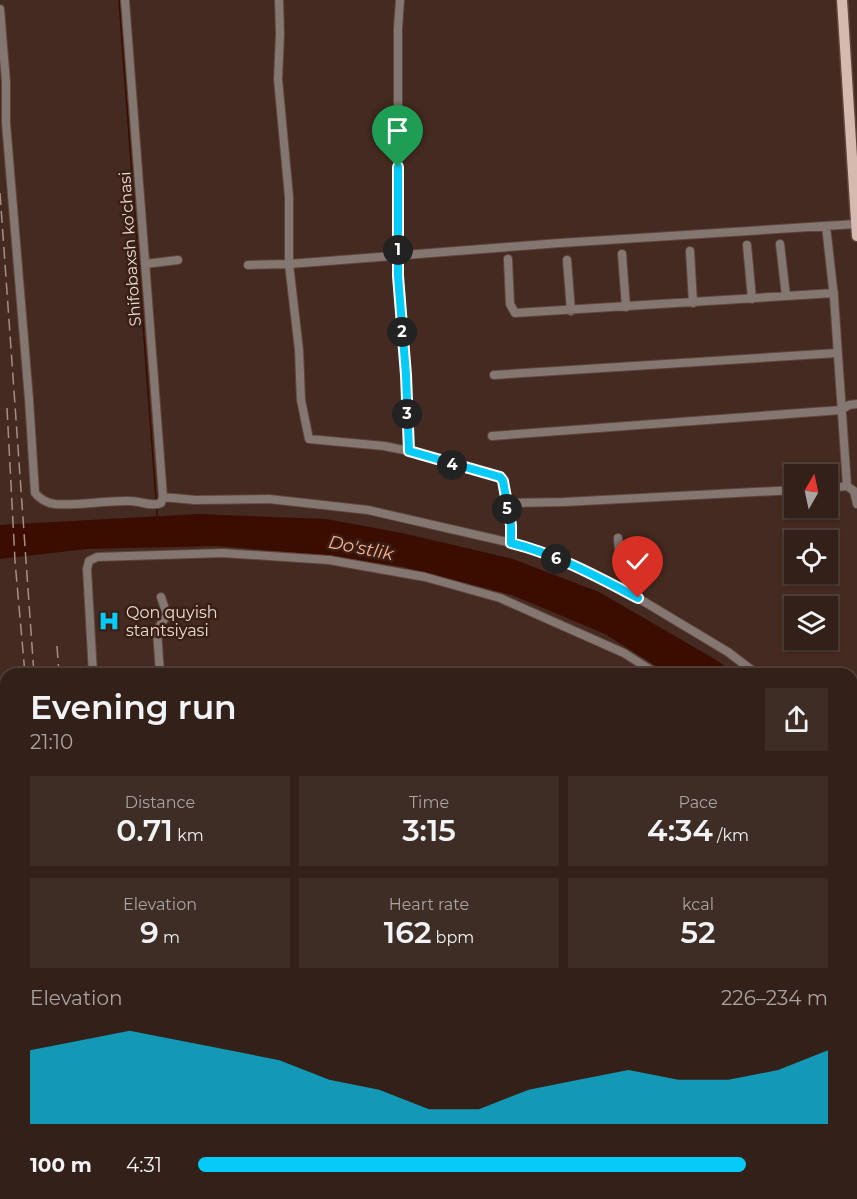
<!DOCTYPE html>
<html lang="en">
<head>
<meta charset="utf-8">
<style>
	body { margin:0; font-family:Montserrat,sans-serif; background:#3e2d25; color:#f1f3f6; height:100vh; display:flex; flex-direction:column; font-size:22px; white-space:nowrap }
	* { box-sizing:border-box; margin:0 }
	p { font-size:20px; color:#a9a3a2 }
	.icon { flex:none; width:33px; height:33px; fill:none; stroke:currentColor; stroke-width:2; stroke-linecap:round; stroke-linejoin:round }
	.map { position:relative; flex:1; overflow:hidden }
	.details { position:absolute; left:0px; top:668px; width:858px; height:532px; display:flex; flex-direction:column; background:#332018; border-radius:18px 18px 0 0; box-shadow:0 2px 4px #0004,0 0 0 2px #4e3e37 }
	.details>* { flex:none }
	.needle { width:39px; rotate:9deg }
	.buttons { position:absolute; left:784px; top:464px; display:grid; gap:12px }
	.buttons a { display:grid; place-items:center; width:54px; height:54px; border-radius:0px; background:#332018; box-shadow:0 2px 4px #0004,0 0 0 2px #4e3e37; font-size:30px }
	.pin { position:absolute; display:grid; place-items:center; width:51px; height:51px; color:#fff; margin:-62px -26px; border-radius:50% 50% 50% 0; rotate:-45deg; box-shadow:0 0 6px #0007 }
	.pin .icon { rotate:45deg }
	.km { position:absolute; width:30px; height:30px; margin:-15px; border-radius:50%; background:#222; color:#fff; font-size:16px; line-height:30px; text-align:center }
	.round { display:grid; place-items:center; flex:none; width:63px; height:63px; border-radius:0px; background:#3e2d25 }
	.overview { display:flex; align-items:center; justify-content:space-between; height:102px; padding:0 30px }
	h1 { font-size:33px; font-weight:600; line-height:45px }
	.metrics { display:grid; grid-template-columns:repeat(3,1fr); gap:9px; height:102px; padding:6px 30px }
	.metrics div { display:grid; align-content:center; border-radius:0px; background:#3e2d25; text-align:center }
	.metrics b { font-size:30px; font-weight:600 }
	.metrics small { font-size:16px; font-weight:400 }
	.metrics p { font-size:16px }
	.chart { height:168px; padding:12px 30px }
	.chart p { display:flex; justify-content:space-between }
	.chart svg { width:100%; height:108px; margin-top:6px; fill:#06cbf9; opacity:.7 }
	ul { padding:0 30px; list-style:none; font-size:20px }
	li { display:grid; grid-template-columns:96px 72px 1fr; align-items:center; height:45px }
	li i { height:15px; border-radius:8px; background:#06cbf9 }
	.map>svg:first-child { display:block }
	.water { fill:#3b0d00 }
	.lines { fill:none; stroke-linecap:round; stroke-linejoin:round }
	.stream { stroke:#3b0d00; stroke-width:1.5 }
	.minor-casing { stroke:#5f463d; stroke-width:10 }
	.major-casing { stroke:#5f463d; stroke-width:13 }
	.highway-casing { stroke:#5f463d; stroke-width:14 }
	.minor { stroke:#847671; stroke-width:8 }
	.major { stroke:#d7baaf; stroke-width:10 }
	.highway { stroke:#f7d5c8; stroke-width:12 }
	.rail { stroke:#a48f88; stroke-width:1.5; stroke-dasharray:12 6; stroke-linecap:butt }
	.route-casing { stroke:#fff; stroke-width:12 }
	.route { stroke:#06cbf9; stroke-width:8 }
	.labels { text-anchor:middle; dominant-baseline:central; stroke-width:5; stroke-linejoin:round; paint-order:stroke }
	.street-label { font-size:16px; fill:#ead9d3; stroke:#392016 }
	.poi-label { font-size:16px; fill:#ead9d3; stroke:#392016; text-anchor:start }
	.water-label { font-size:18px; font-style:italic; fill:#feaf90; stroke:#392016 }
</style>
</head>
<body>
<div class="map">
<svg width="857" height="1199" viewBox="0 0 857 1199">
	<rect width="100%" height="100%" fill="#442a20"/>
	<path class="water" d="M199 514 326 519 402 533 513 559 599 592 718 661 734 673H667L605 634 512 595 403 567 325 555 216 546 87 549 0 559V525Z
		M852 769 857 773V830L852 825Z"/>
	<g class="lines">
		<path class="stream" d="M119 0 156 499
			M157 509V517"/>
		<defs>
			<path id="minor" d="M125 0 163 497
				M400 0 398 28V276L406 374 409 451
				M0 9 6 82V123L29 399 35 493C40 499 46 503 55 504 79 506 105 500 130 501 141 501 151 507 161 503L163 497
				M826 226 834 297 847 486 854 491 857 504
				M780 244 786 296
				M747 245 752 299
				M690 251 693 303
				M622 254 626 307
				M508 259 510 304 515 313 834 293
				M567 260 571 311
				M145 264 178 260
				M248 265 289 264V197L278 79 280 34 279 0
				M494 375 837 353
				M492 436 841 410 849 405 857 404
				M828 488 847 486
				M163 497 195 500 269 499 368 510 529 547 593 575 638 598 728 652 757 674
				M506 503 564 502 795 490
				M618 538C619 558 623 578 632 595
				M511 543V525L503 481 500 477 409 451 384 446 309 439 301 400 299 350 289 264 560 243 856 224
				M93 674 87 569 89 561 97 557 223 553 329 560 425 577 500 598 624 653 657 674
				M160 674 157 630 167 615 161 597
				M852 747 857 751
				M852 830 857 835
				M852 935 857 943
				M0 1072H6
				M852 1123H857
				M852 1153H857
				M127 1194V1199
				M849 1194V1199
				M614 1199 692 1194
				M720 1199V1194"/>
			<path id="major" d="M842 0 857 236
				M852 773 857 769
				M795 1194V1199
				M803 1194V1199"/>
			<path id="highway" d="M0 689 6 766
				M0 783 6 852
				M31 1194V1199"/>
		</defs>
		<use href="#minor" class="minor-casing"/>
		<use href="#major" class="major-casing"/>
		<use href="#highway" class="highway-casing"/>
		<use href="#minor" class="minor"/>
		<use href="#major" class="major"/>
		<use href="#highway" class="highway"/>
		<path class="rail" d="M0 193 34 674
			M7 408 15 561 25 674
			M57 646 59 674
			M71 1194V1199
			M98 1194V1199"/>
	</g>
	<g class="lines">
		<defs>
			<path id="route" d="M398 167V276L406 375 409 451 500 477 503 481 511 525V543C556 554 598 577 638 598"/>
		</defs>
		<use href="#route" class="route-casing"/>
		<use href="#route" class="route"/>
	</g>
	<defs>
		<symbol id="hospital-bare" viewBox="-9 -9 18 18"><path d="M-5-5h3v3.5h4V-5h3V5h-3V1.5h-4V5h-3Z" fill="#06cbf9" stroke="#392016" stroke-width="2.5" paint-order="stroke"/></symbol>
	</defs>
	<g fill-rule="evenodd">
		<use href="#hospital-bare" x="94" y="606" width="30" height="30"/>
	</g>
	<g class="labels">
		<g class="street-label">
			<text transform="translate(130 249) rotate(-94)">Shifobaxsh ko'chasi</text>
		</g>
		<g class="poi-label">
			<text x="126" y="612">Qon quyish<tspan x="126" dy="18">stantsiyasi</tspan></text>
		</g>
		<g class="water-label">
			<text transform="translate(361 548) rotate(11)">Do'stlik</text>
		</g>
	</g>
</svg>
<div class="buttons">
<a><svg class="needle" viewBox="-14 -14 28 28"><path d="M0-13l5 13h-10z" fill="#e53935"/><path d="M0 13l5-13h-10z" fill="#a9a3a2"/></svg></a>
<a><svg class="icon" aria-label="locate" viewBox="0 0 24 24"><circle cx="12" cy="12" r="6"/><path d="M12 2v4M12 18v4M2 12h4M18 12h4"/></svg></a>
<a><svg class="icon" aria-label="layers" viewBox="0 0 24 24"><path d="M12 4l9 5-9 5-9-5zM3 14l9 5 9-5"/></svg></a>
</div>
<div class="pin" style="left:398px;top:167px;background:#1e9e55"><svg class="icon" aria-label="arrive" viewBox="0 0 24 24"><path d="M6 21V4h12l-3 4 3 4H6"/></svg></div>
<div class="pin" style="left:638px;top:598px;background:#d93025"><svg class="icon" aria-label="check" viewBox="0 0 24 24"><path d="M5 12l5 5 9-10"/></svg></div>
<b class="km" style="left:398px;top:250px">1</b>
<b class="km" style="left:402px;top:332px">2</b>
<b class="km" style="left:407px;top:414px">3</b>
<b class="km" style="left:452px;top:465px">4</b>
<b class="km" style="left:507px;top:509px">5</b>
<b class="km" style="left:556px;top:559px">6</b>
<section class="details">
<div class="overview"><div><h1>Evening run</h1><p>21:10</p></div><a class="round"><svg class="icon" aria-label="share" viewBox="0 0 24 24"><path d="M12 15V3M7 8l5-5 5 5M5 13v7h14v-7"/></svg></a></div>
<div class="metrics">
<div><p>Distance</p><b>0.71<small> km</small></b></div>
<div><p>Time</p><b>3:15</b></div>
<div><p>Pace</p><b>4:34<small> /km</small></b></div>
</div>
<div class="metrics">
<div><p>Elevation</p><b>9<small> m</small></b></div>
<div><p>Heart rate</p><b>162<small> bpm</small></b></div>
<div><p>kcal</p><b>52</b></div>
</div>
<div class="chart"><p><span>Elevation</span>226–234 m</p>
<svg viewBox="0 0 160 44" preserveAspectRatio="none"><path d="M0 44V14L10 10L20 6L30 10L40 14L50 18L60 26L70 30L80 38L90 38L100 30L110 26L120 22L130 26L140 26L150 22L160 14V44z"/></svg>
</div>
<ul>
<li><b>100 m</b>4:31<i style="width:87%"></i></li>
</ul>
</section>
</div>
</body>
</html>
